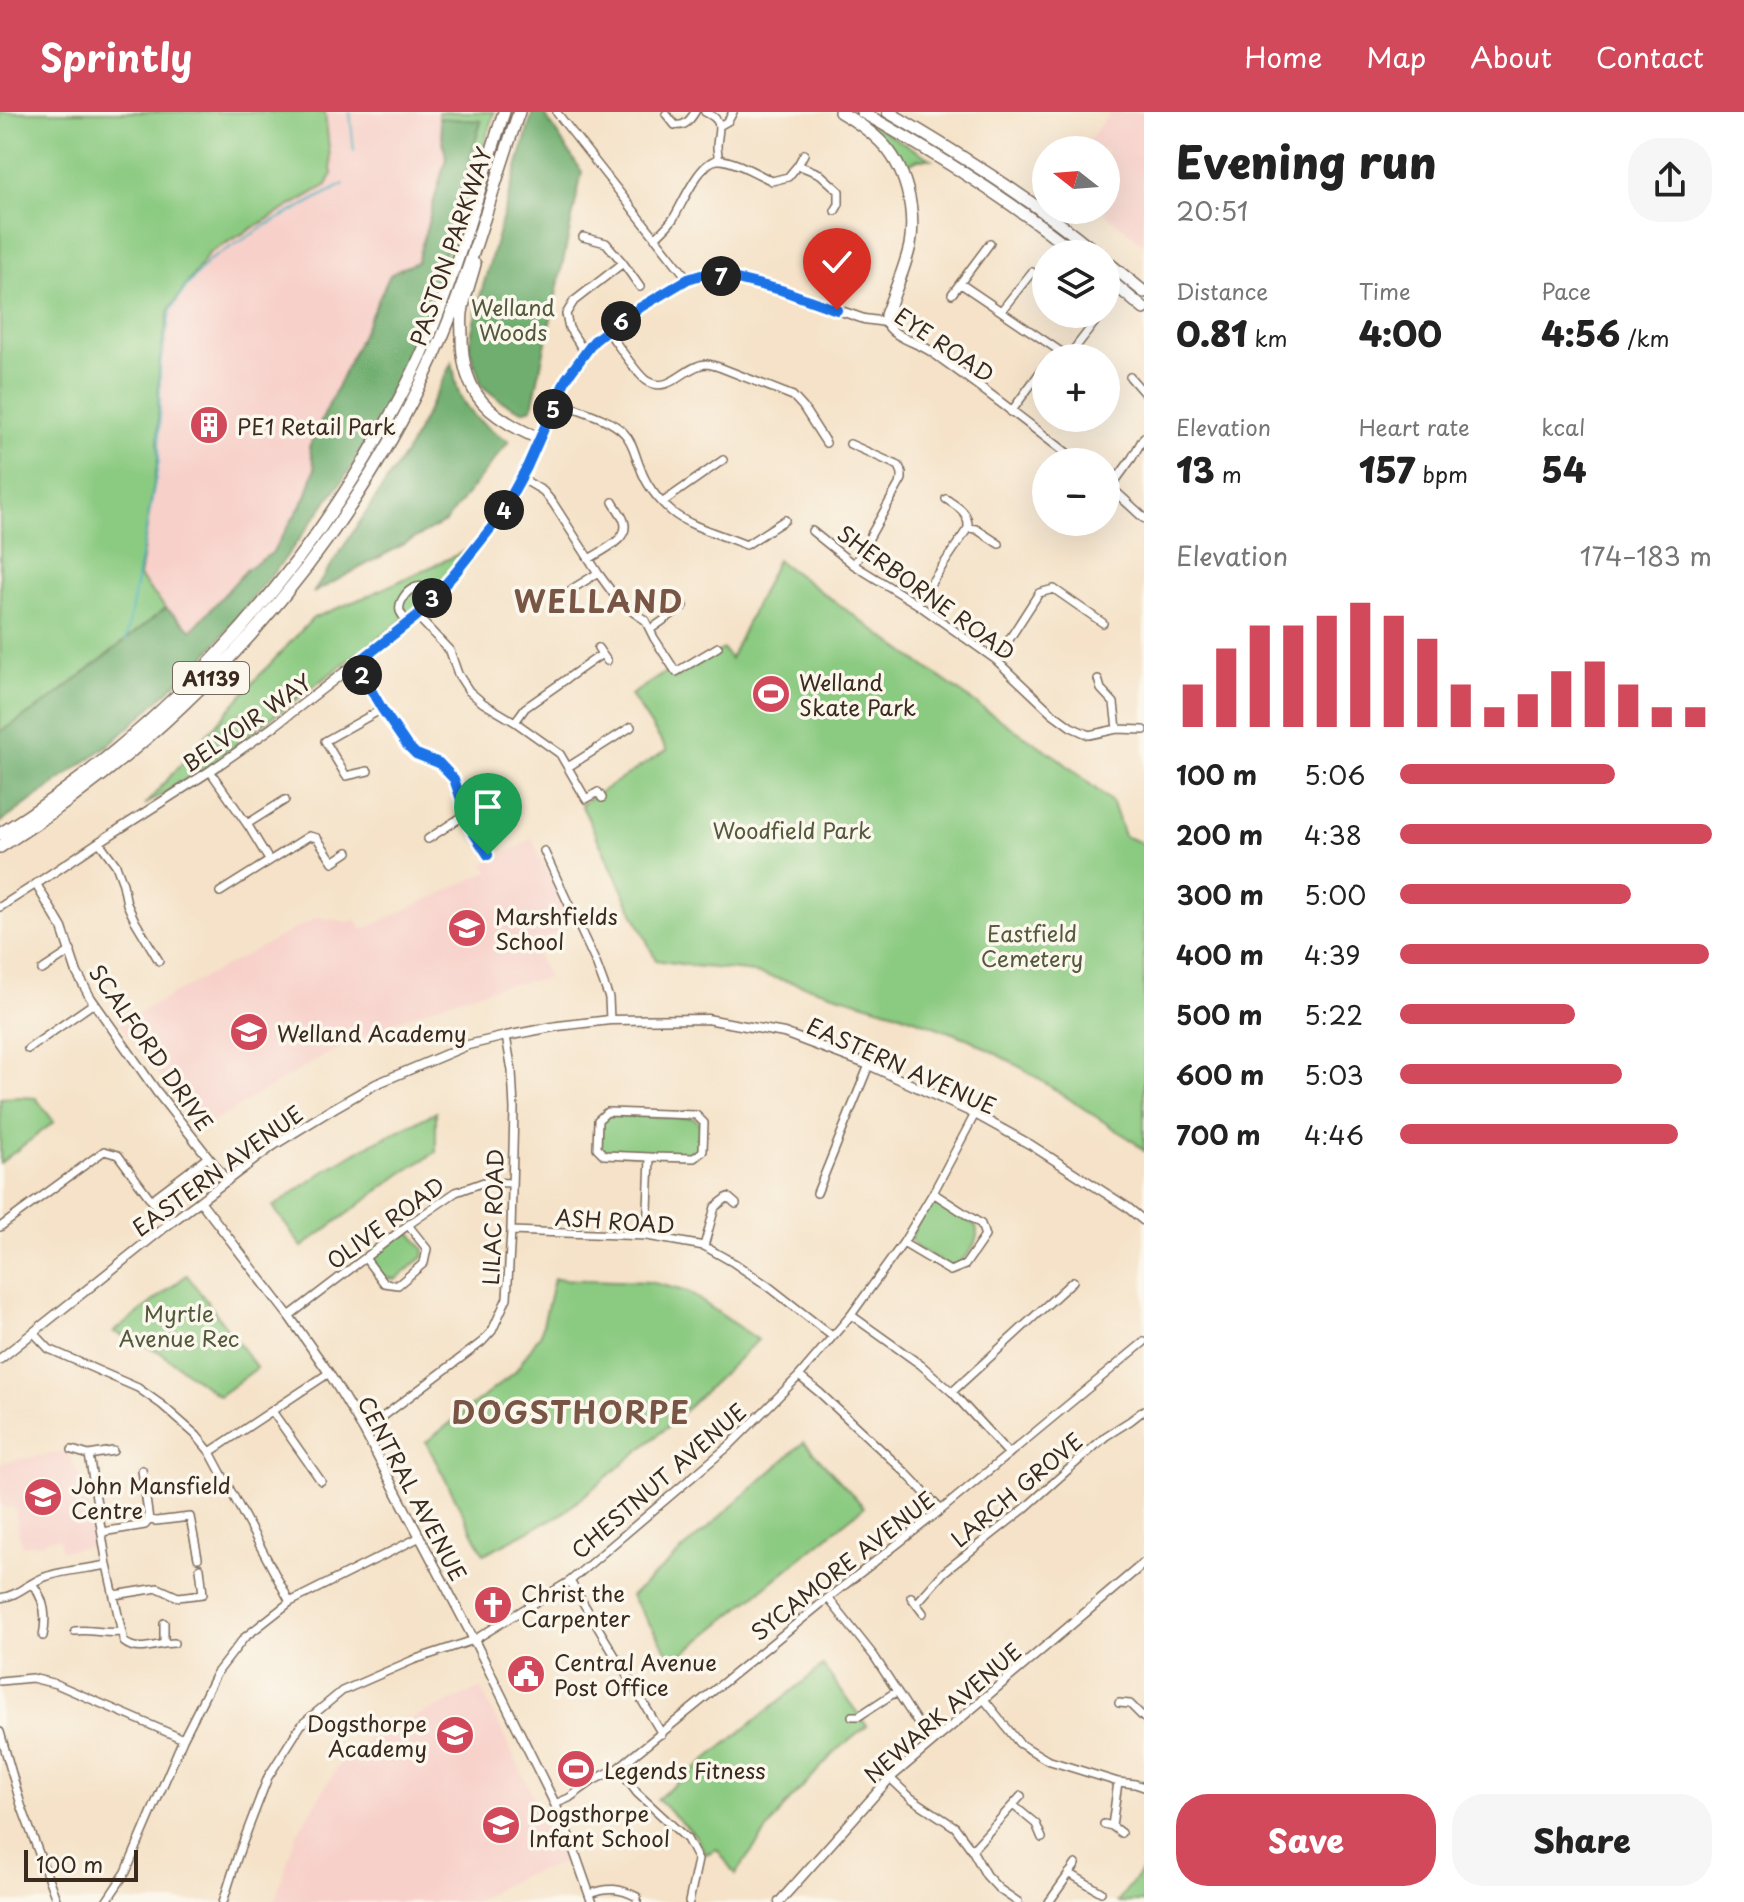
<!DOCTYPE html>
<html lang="en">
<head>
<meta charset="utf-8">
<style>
	body { margin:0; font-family:"Playpen Sans",sans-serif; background:#f6f6f6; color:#222; height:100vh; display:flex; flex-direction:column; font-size:30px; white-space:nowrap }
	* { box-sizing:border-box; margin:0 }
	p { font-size:26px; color:#767676 }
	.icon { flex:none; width:44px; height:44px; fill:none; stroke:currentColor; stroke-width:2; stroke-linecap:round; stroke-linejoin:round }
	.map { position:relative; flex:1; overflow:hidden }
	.panel { display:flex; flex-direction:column; background:#fff; width:600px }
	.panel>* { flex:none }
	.needle { width:52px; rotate:287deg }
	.tools { position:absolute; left:1032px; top:24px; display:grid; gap:16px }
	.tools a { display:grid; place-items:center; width:88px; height:88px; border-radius:50%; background:#fff; box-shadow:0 8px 32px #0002; font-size:40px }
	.scale { position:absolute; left:24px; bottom:20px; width:114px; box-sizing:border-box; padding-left:8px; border:4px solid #3b2a1e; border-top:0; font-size:22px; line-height:28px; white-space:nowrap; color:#3b2a1e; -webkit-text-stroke:6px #fbf7ec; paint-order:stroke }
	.pin { position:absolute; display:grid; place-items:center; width:68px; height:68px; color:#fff; margin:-82px -34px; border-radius:50% 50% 50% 0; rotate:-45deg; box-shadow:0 0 8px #0007 }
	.pin .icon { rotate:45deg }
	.km { position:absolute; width:40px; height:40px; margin:-20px; border-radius:50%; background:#222; color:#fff; font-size:22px; line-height:40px; text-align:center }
	.round { display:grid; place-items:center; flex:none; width:84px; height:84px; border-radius:32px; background:#f6f6f6 }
	.summary { display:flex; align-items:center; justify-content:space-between; height:136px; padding:0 32px }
	h1 { font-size:44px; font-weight:800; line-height:60px }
	.stats { display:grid; grid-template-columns:repeat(3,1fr); gap:12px; height:136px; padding:8px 32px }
	.stats div { display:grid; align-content:center }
	.stats b { font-size:34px; font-weight:800 }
	.stats small { font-size:22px; font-weight:400 }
	.stats p { font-size:22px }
	.chart { height:224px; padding:16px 32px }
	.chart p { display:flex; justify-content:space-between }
	.chart svg { width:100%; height:144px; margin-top:8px; stroke:#d1495b; stroke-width:6 }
	.primary-button { display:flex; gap:16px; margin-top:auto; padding:16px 32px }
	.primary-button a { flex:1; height:92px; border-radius:32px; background:#d1495b; color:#fff; font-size:32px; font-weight:800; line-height:92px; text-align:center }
	.primary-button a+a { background:#f6f6f6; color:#222 }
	ul { padding:0 32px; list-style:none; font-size:26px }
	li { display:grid; grid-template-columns:128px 96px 1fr; align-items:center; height:60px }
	li i { height:20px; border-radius:10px; background:#d1495b }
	header { display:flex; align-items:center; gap:48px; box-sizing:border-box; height:112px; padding:0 40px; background:#d1495b; color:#fff }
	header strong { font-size:38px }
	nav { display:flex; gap:44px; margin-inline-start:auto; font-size:28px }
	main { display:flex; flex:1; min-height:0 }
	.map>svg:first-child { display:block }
	.built { fill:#f7d0c9 }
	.green { fill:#8bca81; stroke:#637a50; stroke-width:2 }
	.forest { fill:#70ae6f; stroke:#566c46; stroke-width:2 }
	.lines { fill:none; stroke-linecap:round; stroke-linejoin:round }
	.stream { stroke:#41b0be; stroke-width:2 }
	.minor-casing { stroke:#7c6a5a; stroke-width:10 }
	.tertiary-casing { stroke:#7c6a5a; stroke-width:11 }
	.trunk-casing { stroke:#7c6a5a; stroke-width:14 }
	.minor { stroke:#fff; stroke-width:7 }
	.tertiary { stroke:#fff; stroke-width:8 }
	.trunk { stroke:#fff; stroke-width:11 }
	.route-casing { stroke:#fff; stroke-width:16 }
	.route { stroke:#1a73e8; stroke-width:10 }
	.labels { text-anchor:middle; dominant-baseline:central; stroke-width:7; stroke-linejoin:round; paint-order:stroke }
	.shield { fill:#fbf7ec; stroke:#75685c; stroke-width:2 }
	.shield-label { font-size:20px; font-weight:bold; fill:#3b2a1e }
	.street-label { font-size:22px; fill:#3b2a1e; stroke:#fbf7ec }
	.park-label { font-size:22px; fill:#535a3c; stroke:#fbf7ec }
	.poi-label { font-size:22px; fill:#3b2a1e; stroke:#fbf7ec; text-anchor:start }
	.district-label { font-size:30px; font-weight:bold; letter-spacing:2px; fill:#785544; stroke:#fbf7ec }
</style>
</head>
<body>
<header>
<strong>Sprintly</strong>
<nav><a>Home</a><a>Map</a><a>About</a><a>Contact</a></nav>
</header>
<main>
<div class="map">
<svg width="1144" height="1790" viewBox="0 0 1144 1790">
	<rect width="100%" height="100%" fill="#fbf7ec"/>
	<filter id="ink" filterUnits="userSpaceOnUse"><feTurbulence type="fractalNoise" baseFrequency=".0125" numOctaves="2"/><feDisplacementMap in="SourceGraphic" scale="16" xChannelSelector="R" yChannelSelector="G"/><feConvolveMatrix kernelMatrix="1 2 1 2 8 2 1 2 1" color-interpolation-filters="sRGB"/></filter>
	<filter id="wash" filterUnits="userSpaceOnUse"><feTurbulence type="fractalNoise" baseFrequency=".006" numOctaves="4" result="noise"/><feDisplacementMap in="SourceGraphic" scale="32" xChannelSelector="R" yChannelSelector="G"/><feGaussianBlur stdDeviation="1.8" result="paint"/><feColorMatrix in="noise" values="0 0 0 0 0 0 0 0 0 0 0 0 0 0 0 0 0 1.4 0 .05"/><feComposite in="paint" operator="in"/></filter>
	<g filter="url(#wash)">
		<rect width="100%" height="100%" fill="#f5e2c8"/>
		<path class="built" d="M275 0H438L446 45 417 150 398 158 390 163 310 335 315 356 306 385 272 441 246 457 192 518 166 496 139 466 158 347 159 253 169 198 209 141 259 111Z
			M1111 0H1144V133L1101 98H1106V38H1080Z
			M532 727 572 813 533 832 548 866 502 874 452 888 400 908 350 930 279 970 200 1018 119 911 317 805 350 810 356 806 362 818 489 759 483 752Z
			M67 1339 85 1375 94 1434 61 1439 59 1426 45 1428V1431L22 1434 14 1395H0V1351Z
			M481 1576 565 1750 519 1765 474 1790H274L296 1723 338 1654 374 1623Z"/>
		<path class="green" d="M0 0H325L332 63 327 73 209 141 169 198 159 253 158 347 139 465 166 496 49 589 0 620Z
			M438 0H494L449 150 421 220 481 10 439 6Z
			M854 2 931 47H918L902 55Z
			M472 436 435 479 397 512 206 655 145 693 257 566 313 506 365 485Z
			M777 448 981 595 1058 646 1113 691 1124 724 1144 732V1039L1133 1029 1022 956 969 927 895 900 810 875 747 859 693 854 656 848 581 692 667 638 631 583 669 558 675 566 723 537 730 547Z
			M20 985 36 986 54 1010 0 1051V986Z
			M436 1000V1040L401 1062 302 1135 273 1095 329 1056 369 1033Z
			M609 1003 694 1006 701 1013 700 1038 693 1044 605 1040 599 1035 601 1009Z
			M938 1090 975 1113C983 1128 965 1149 951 1155L917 1136 911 1128C913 1114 925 1095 938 1090Z
			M405 1120 411 1121 424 1138 423 1145 396 1167 384 1166 372 1150V1144L400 1121Z
			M187 1163 257 1256 219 1284 158 1239 114 1220Z
			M554 1167 650 1170 688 1180 758 1228 671 1312 562 1402 484 1442 426 1330 515 1260 541 1221Z
			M804 1330 864 1395 674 1549 631 1484Z
			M823 1554 867 1614 834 1641 786 1693 735 1762 717 1737 706 1742 694 1722 657 1687Z
			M1144 1756V1790H1117Z"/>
		<path class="forest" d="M533 0H548L545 3 582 60 532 296 522 299 501 289 482 274 469 235 477 195Z
			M439 6 481 9 421 220 379 307 352 355 283 449 205 545 114 629 0 711V620L49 589 166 496 192 518 247 457 272 441 306 385 315 356 309 335 390 163 398 158 417 150 446 46Z
			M452 250C454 258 455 267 457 275 463 300 489 318 509 329L445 410 313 481 410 334Z"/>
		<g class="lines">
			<path class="stream" d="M350 0 354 39
				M126 528 159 348 160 253 171 198 186 175 208 149 267 113 344 72"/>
		</g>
	</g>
	<g filter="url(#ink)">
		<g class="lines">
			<defs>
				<path id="minor" d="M705 0C725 9 718 16 717 34 717 36 718 45 719 48
					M557 1 688 167
					M666 2 675 13C685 15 690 8 695 0
					M719 14 728 9 733 0
					M798 53 804 42
					M583 125 606 131 623 151
					M655 126C661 120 668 114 673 107 682 93 700 48 718 48 733 47 759 63 772 69L788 65 798 53 820 62 839 79V92L835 99
					M961 172 1070 246
					M952 182 990 131
					M1001 199 1032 160
					M607 218C616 230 637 263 647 269 670 283 685 253 706 252 711 252 715 254 719 255L793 284 803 295 826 331
					M585 241 569 216 566 202 574 189 623 151 640 175
					M1068 245 1095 210
					M1130 265 1144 281
					M557 289C577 298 609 305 624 321 633 330 635 343 640 355 646 373 657 387 672 400 690 415 723 423 746 433L785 408
					M1011 300 1046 252
					M850 332 899 354 902 361V367L854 453
					M521 366 543 379 553 391 598 461 620 491 645 508 654 526 676 560 718 535
					M1111 375 1132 346 1144 325
					M946 387C958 395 969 400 968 416
					M663 390 723 348
					M812 419 854 453 917 492 996 548 1052 601 1071 615 1089 623 1117 617 1144 618
					M589 447C601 439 631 427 624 409 622 402 616 396 613 390
					M572 477 598 461
					M917 492 968 416 976 417 999 432
					M417 504 450 539 458 562 469 579 483 591 515 610 560 642 586 687 598 680 602 686
					M409 511C406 508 401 503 400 499 398 491 406 479 414 476 420 473 423 475 428 477L432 486
					M651 517 684 494
					M598 536 607 549
					M996 548 1039 481 1054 477 1103 511
					M356 552 382 597 406 632 416 642 439 651 454 667 471 717 488 743
					M1098 567 1101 577 1114 591 1117 617
					M515 610 525 596 602 542
					M568 655 631 615
					M210 659 249 715 269 748
					M368 659 346 664 325 629 382 597
					M470 711 499 692
					M247 712 285 688
					M428 727 466 702
					M99 730 116 753 123 772 127 792 135 809 159 849
					M544 739 596 851 609 886 610 908
					M220 780 309 724 317 726 333 750 348 740
					M0 795 36 772
					M42 858 71 839
					M28 937 94 891
					M817 1081 869 953
					M151 1088 208 1045
					M0 1115 104 1039 118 1043 169 1112
					M511 1119 647 1124 704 1134 734 1151 768 1174 832 1224
					M647 1124 650 1045 604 1043 597 1036 598 1008 607 1000 696 1003 704 1011 703 1039 694 1046 650 1045
					M903 1131 950 1159 965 1153 985 1124 981 1112 933 1081
					M704 1134 715 1095 728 1085 736 1092
					M365 1146 384 1171 398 1173 424 1151 427 1137 408 1113
					M851 1203 921 1253 952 1280 1009 1342
					M289 1204 408 1113 456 1080 484 1070 511 1071
					M34 1221 49 1237 138 1276 162 1293 196 1323 210 1340 290 1490
					M799 1264 820 1281 905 1360 941 1398
					M952 1280 1073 1169
					M272 1299 321 1369
					M364 1319 482 1230 492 1219 507 1186 511 1119 514 997 512 959 506 924
					M72 1338 89 1343 113 1339
					M210 1340 329 1261
					M89 1343 107 1453
					M142 1358 149 1408
					M102 1420 145 1413 149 1408 156 1409 190 1405 198 1446
					M570 1469 662 1622
					M32 1472C45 1487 47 1505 43 1524
					M115 1483 158 1476 178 1485 203 1482 200 1456
					M911 1485 923 1501
					M0 1486C18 1484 28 1471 45 1465 64 1458 87 1457 107 1453L124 1530C139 1542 156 1531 174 1531
					M828 1486 874 1544 930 1630
					M917 1491 944 1460 1024 1397 1106 1324 1130 1309 1144 1298
					M164 1511V1531
					M75 1519C91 1517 105 1522 121 1520
					M0 1569 32 1566 56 1572 183 1627
					M983 1586 1019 1631 1047 1648 1118 1670 1135 1672 1144 1675
					M1119 1591 1130 1592 1144 1606
					M852 1604H859L897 1579
					M0 1620 21 1693 57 1790
					M618 1656 637 1681 687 1727 698 1748 689 1790
					M890 1666 911 1686 955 1715 972 1738 986 1763 999 1777 1018 1790
					M555 1692 569 1686 594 1668 618 1656 828 1486 941 1398 1144 1230
					M1013 1693 1036 1712 1042 1726
					M1104 1712 1112 1714 1121 1721
					M1112 1714 1118 1670
					M972 1738 1021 1684
					M1069 1761 1101 1780
					M590 1782C608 1775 620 1776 637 1785V1790
					M106 1790 126 1760 183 1627 216 1562 244 1526 290 1490 420 1425
					M223 1790 238 1743 268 1665 301 1613 342 1579 413 1548 474 1528 570 1469 730 1333 799 1264 851 1203 903 1131 933 1081 975 1002
					M1049 1790 1076 1752"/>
				<path id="tertiary" d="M1106 371 1144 406
					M227 1069 157 980 90 885 77 861 62 816 36 772 99 730 210 659 273 615 417 504 456 460 501 403 540 327 566 267 579 248 594 229 607 218 641 195 688 167 701 163H716L781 178 864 207 886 210C893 226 918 230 932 240 982 275 1030 313 1078 350
					M201 1090 289 1204 329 1261 364 1319 474 1528 555 1692 571 1730 592 1790
					M0 1247 169 1112 274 1033 334 996 376 972 468 933 506 924 558 914 610 908 707 907 784 921 869 953 975 1002 1031 1033 1127 1095 1144 1109
					M779 1790 890 1666 1144 1451"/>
				<path id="trunk" d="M840 0C854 8 869 18 880 29 906 54 916 98 910 133 905 157 894 180 886 203V210
					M862 0C936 42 1011 88 1077 142
					M888 0C961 43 1033 88 1098 142
					M1106 149 1144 180
					M475 152C471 168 464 185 462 201 461 209 462 218 462 226 462 284 491 306 540 327
					M1106 165 1144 197
					M0 722C156 624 286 486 377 327 393 299 409 270 422 241 456 163 478 80 504 0
					M0 735C185 619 341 446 433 246 469 167 490 82 519 0"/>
			</defs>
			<use href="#minor" class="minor-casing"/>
			<use href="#tertiary" class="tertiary-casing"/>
			<use href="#trunk" class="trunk-casing"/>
			<use href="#minor" class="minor"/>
			<use href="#tertiary" class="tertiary"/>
			<use href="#trunk" class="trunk"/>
		</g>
	</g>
	<g class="lines" filter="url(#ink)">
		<defs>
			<path id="route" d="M488 743 471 717 454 667 439 651 416 642 406 632 382 597 356 552 417 504 456 460 499 406 527 355 566 267 594 229 613 214 641 195 688 167 701 163 733 166 781 178 837 198"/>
		</defs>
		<use href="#route" class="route-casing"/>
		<use href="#route" class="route"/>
	</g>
	<defs>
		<symbol id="building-disc" viewBox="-11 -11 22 22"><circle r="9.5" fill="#d1495b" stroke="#fbf7ec"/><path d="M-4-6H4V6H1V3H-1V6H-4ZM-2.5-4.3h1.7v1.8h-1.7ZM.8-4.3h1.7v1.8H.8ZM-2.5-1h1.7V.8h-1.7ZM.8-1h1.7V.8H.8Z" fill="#fff"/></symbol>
		<symbol id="stadium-disc" viewBox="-11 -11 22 22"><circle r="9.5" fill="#d1495b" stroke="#fbf7ec"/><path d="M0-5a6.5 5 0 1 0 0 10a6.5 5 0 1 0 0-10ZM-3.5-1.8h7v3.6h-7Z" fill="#fff"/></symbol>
		<symbol id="school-disc" viewBox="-11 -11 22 22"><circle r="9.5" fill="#d1495b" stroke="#fbf7ec"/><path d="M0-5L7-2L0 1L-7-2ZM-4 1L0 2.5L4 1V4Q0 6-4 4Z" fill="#fff"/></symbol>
		<symbol id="university-disc" viewBox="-11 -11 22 22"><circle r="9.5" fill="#d1495b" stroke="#fbf7ec"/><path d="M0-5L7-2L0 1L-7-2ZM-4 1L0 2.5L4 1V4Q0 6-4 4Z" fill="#fff"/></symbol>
		<symbol id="church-disc" viewBox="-11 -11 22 22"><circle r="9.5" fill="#d1495b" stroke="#fbf7ec"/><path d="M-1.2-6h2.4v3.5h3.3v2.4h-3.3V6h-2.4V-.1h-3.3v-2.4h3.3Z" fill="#fff"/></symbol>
		<symbol id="civic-disc" viewBox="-11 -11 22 22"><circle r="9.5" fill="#d1495b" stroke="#fbf7ec"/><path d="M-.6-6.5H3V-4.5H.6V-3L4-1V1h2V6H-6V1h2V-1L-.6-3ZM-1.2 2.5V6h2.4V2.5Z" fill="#fff"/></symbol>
	</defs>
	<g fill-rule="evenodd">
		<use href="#building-disc" x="187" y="291" width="44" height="44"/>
		<use href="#stadium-disc" x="749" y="560" width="44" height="44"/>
		<use href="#school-disc" x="445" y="794" width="44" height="44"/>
		<use href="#school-disc" x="227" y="898" width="44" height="44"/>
		<use href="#university-disc" x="21" y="1363" width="44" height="44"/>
		<use href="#church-disc" x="471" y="1471" width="44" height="44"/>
		<use href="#civic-disc" x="504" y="1540" width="44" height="44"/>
		<use href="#school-disc" x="433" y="1601" width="44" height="44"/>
		<use href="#stadium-disc" x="554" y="1635" width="44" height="44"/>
		<use href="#school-disc" x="479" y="1691" width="44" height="44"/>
	</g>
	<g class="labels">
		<rect class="shield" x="173" y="550" width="76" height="32" rx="6"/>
		<g class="shield-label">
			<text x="211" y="566">A1139</text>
		</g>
		<g class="street-label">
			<text transform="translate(450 134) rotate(-71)">PASTON PARKWAY</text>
			<text transform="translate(945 232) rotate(34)">EYE ROAD</text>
			<text transform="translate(927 480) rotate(36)">SHERBORNE ROAD</text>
			<text transform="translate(246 610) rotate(-35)">BELVOIR WAY</text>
			<text transform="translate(152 935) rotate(55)">SCALFORD DRIVE</text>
			<text transform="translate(902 953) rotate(24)">EASTERN AVENUE</text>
			<text transform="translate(217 1058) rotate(-36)">EASTERN AVENUE</text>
			<text transform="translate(492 1105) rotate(-88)">LILAC ROAD</text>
			<text transform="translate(615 1108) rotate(4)">ASH ROAD</text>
			<text transform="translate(385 1110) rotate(-36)">OLIVE ROAD</text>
			<text transform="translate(658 1368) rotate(-41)">CHESTNUT AVENUE</text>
			<text transform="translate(413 1376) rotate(62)">CENTRAL AVENUE</text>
			<text transform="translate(1016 1377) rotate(-40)">LARCH GROVE</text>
			<text transform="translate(842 1453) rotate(-38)">SYCAMORE AVENUE</text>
			<text transform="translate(942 1600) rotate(-41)">NEWARK AVENUE</text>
		</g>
		<g class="park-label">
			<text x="513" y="194">Welland<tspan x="513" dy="25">Woods</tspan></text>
			<text x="792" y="717">Woodfield Park</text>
			<text x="1032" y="820">Eastfield<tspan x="1032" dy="25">Cemetery</tspan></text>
			<text x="179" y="1200">Myrtle<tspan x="179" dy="25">Avenue Rec</tspan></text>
		</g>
		<g class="poi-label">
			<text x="237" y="313">PE1 Retail Park</text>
			<text x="799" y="569">Welland<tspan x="799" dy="25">Skate Park</tspan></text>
			<text x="495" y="803">Marshfields<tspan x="495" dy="25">School</tspan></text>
			<text x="277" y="920">Welland Academy</text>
			<text x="71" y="1372">John Mansfield<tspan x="71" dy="25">Centre</tspan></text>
			<text x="521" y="1480">Christ the<tspan x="521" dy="25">Carpenter</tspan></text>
			<text x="554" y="1549">Central Avenue<tspan x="554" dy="25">Post Office</tspan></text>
			<text x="427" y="1610" text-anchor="end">Dogsthorpe<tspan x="427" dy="25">Academy</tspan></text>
			<text x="604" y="1657">Legends Fitness</text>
			<text x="529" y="1700">Dogsthorpe<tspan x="529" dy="25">Infant School</tspan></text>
		</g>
		<g class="district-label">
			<text x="599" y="488">WELLAND</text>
			<text x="571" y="1299">DOGSTHORPE</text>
		</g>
	</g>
</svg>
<div class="tools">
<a><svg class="needle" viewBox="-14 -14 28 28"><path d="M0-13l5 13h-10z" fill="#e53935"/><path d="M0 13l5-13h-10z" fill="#767676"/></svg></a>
<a><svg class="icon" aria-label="layers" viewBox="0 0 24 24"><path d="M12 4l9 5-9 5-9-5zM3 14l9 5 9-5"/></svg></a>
<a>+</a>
<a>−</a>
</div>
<div class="scale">100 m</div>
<div class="pin" style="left:488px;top:743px;background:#1e9e55"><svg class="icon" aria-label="arrive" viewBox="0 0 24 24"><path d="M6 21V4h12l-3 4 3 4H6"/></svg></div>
<div class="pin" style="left:837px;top:198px;background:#d93025"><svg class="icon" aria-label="check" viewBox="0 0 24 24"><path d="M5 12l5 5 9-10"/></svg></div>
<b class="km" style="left:362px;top:563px">2</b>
<b class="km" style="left:432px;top:486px">3</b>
<b class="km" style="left:504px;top:398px">4</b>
<b class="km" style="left:553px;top:297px">5</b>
<b class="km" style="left:621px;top:209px">6</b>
<b class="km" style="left:721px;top:164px">7</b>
</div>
<section class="panel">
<div class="summary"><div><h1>Evening run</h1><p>20:51</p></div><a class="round"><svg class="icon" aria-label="share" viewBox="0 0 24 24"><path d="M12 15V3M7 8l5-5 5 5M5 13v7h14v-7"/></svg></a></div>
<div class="stats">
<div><p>Distance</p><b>0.81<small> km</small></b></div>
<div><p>Time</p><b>4:00</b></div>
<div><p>Pace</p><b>4:56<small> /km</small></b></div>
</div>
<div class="stats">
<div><p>Elevation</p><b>13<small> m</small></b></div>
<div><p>Heart rate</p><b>157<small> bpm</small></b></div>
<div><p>kcal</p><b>54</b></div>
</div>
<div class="chart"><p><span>Elevation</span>174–183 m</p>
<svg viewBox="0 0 160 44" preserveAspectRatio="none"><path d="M5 44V31M15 44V20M25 44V13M35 44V13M45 44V10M55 44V6M65 44V10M75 44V17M85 44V31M95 44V38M105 44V34M115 44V27M125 44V24M135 44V31M145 44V38M155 44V38"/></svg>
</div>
<ul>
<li><b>100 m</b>5:06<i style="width:69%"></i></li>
<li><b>200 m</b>4:38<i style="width:100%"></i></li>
<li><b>300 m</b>5:00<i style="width:74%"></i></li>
<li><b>400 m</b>4:39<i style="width:99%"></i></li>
<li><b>500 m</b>5:22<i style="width:56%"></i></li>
<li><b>600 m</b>5:03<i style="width:71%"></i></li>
<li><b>700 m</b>4:46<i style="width:89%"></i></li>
</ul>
<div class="primary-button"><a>Save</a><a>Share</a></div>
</section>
</main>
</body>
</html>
